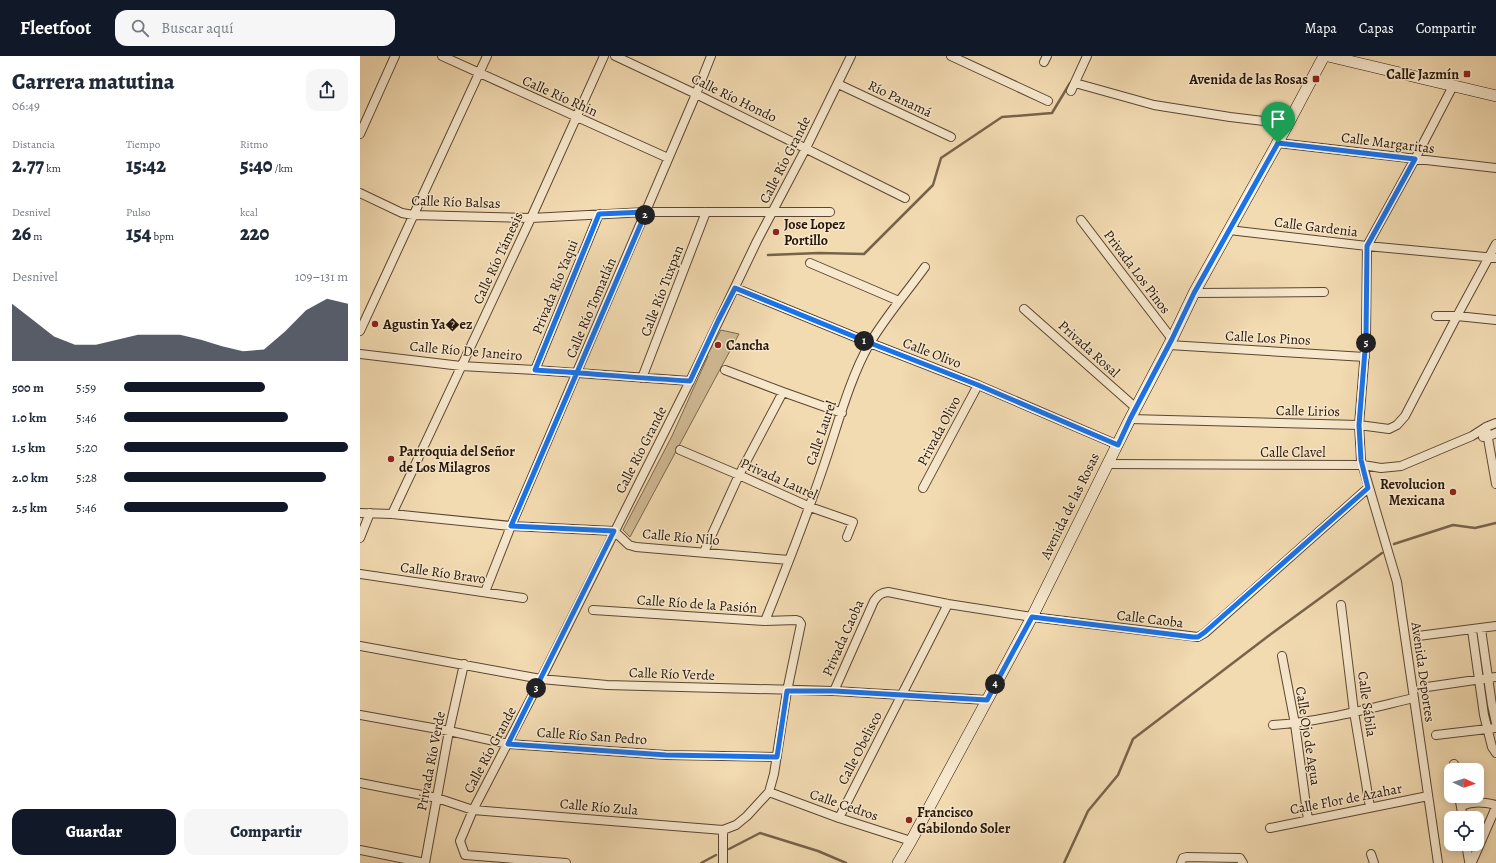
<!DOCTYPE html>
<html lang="es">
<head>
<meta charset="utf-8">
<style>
	body { margin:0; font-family:Alegreya,serif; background:#f6f6f7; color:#1f2937; height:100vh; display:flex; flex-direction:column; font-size:15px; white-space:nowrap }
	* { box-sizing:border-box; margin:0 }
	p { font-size:13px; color:#747a83 }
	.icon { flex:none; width:22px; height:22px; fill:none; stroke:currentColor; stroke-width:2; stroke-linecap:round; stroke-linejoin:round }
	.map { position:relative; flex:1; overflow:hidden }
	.side { display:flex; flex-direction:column; background:#fff; width:360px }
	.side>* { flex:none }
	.needle { width:26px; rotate:94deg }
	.fabs { position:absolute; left:1084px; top:707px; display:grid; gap:8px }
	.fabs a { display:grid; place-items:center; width:40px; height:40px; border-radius:8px; background:#fff; box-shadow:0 2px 10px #0003; font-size:20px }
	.pin { position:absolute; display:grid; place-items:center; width:34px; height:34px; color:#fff; margin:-41px -17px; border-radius:50% 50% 50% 0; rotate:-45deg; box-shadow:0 0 4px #0007 }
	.pin .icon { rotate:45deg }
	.km { position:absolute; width:20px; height:20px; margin:-10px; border-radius:50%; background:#222; color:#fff; font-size:11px; line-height:20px; text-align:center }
	.round { display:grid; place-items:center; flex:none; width:42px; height:42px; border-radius:12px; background:#f6f6f7 }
	.headline { display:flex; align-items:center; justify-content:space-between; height:68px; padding:0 12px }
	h1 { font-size:22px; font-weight:800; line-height:30px }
	.figures { display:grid; grid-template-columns:repeat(3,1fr); gap:6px; height:68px; padding:4px 12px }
	.figures div { display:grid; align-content:center }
	.figures b { font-size:20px; font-weight:800 }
	.figures small { font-size:11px; font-weight:400 }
	.figures p { font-size:11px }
	.chart { height:112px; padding:8px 12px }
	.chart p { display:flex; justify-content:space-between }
	.chart svg { width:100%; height:72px; margin-top:4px; fill:#111827; opacity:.7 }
	.primary-button { display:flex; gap:8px; margin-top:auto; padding:8px 12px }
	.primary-button a { flex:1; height:46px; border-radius:12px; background:#111827; color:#fff; font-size:16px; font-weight:800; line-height:46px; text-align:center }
	.primary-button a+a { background:#f6f6f7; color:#1f2937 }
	ul { padding:0 12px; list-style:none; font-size:13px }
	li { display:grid; grid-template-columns:64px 48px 1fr; align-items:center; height:30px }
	li i { height:10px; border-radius:5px; background:#111827 }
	header { display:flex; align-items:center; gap:24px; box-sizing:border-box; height:56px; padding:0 20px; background:#111827; color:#fff }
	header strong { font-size:19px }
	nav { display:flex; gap:22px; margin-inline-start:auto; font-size:14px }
	.search { width:280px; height:36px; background:#f6f6f7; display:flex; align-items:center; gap:10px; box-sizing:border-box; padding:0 14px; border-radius:12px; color:#747a83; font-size:15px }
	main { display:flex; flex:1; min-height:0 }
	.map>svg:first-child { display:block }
	.green { fill:#cfb994; stroke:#7b684e }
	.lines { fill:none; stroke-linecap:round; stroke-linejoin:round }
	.stream { stroke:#77634a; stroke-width:2.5 }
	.street-casing { stroke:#5a4732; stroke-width:10 }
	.secondary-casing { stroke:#271607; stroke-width:12 }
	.street { stroke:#f7e7cc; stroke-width:8 }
	.secondary { stroke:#f7e7cc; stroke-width:11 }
	.route-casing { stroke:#fff; stroke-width:8 }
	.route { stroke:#1a73e8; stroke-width:5 }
	.poi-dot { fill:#8f2418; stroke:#f7e7cc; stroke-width:1.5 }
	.labels { text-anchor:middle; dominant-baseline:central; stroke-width:3; stroke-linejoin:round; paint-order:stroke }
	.poi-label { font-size:14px; font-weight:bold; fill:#271607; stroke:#f7e7cc; text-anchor:start }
	.street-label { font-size:14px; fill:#271607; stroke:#f7e7cc }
</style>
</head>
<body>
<header>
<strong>Fleetfoot</strong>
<div class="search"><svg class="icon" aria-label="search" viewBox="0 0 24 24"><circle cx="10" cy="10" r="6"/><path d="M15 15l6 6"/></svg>Buscar aquí</div>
<nav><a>Mapa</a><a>Capas</a><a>Compartir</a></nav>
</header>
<main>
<section class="side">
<div class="headline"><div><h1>Carrera matutina</h1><p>06:49</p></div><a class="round"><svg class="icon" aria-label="share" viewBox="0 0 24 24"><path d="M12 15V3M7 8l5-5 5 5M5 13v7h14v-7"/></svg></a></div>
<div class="figures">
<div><p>Distancia</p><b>2.77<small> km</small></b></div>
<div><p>Tiempo</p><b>15:42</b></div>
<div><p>Ritmo</p><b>5:40<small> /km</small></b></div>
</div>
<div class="figures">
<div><p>Desnivel</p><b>26<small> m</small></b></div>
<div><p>Pulso</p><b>154<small> bpm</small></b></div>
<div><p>kcal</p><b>220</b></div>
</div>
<div class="chart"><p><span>Desnivel</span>109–131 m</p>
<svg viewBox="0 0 160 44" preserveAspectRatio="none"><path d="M0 44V9L10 19L20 29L30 34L40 34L50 31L60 28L70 28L80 28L90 31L100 35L110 38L120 37L130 26L140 13L150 6L160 9V44z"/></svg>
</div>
<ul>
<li><b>500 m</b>5:59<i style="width:63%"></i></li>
<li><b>1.0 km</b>5:46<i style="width:73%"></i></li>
<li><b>1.5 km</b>5:20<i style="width:100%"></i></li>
<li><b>2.0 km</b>5:28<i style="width:90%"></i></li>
<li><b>2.5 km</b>5:46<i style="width:73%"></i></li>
</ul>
<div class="primary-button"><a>Guardar</a><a>Compartir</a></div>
</section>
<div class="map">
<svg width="1136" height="807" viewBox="0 0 1136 807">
	<rect width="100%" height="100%" fill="#f2dab1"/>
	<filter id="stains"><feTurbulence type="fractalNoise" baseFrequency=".005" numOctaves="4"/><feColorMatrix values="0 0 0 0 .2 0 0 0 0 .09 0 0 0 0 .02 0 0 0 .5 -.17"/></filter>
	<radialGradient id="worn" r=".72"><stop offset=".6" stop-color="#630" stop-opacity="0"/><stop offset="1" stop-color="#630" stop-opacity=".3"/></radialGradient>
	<path class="green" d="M361 274 379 278 270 481 263 474 312 380 348 300 347 299Z"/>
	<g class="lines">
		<path class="stream" d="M408 199 459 197 504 198 573 129 581 102 642 61 692 57 710 27
			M1034 488 1093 469 1115 472 1136 467
			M369 793 400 777 458 795 486 807
			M341 807 356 799
			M704 807 728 755 758 719 773 683 911 578 1022 497"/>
		<defs>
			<path id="street" d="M82 0 308 102
				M255 0 336 38 545 142
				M591 0 688 45
				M684 6 687 0
				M715 27 794 49 870 61 928 68
				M478 28 591 81
				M711 35 727 0
				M0 78 35 0
				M918 87 1136 112
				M0 137 42 157 53 159 171 162 286 156H470
				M721 164 812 283
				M869 174 1007 190 1136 202
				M450 207 539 245
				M375 232 510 287 618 329 758 389
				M834 237 964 236
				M664 253 776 352
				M1076 260H1097L1136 264
				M0 275 127 0
				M809 289 1005 301
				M0 298 101 310 175 314 330 325
				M175 314 239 158
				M365 314 423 336 482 357
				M282 322 346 156
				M770 363 999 369 1029 373 1037 369 1045 360 1097 260 1136 188
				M1126 371 1136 428
				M1123 381H1127L1136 377
				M320 394 379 419 450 451 493 466 487 481
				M747 408 1003 409 1021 412 1041 410 1112 380 1126 371 1136 367
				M563 432 618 329
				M0 457 32 458 151 470 254 475 269 489 276 491 429 504
				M32 458 171 162 244 0
				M0 482 10 457
				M344 496 379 419 423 336
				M0 518 163 542
				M125 536 151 470 336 38 351 0
				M981 549 994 656 1010 751
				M405 565C426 513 446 462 464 409 477 371 490 321 510 287 526 260 547 236 565 211
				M1121 573 1132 649 1136 667
				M1112 574 1124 659 1132 691 1136 697
				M1058 580 1136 570
				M0 590 181 623 247 629 474 635 627 644
				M922 600 935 668 948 764
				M1067 631 1136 621
				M474 635 514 545C518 539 521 537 528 536L588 548 672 561 838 581 845 577 1008 432
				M0 659 89 675 148 688 306 699 417 701
				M913 669C960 666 1007 653 1054 642
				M1076 679 1136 672
				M1094 708 1095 714
				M0 727 77 742 113 754 363 774 376 769 387 760 409 736 414 718 427 635 441 568 439 565 436 564 405 565 233 554
				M409 736 479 762 551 785
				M1099 740 1103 762
				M1101 750C1114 745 1123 746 1136 749
				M479 762 588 548
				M910 772 1068 740
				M1106 788 1109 805 1111 806 1113 804 1136 751
				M0 794 65 807
				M1011 798 1014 807
				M65 807 89 675 104 608
				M206 807 105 799 100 785 113 754 181 623 330 325 397 185 446 92 491 0
				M363 807V774
				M821 807 823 802 827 801 880 802 883 807
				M1078 807 1037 526 1001 404 999 369 1006 282 1007 190 1055 103 1093 30"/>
			<path id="secondary" d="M968 0 1136 40
				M538 807 551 785 672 561 770 363 812 283 834 237 928 68 964 0"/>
		</defs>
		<use href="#street" class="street-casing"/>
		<use href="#secondary" class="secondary-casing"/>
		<use href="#street" class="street"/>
		<use href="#secondary" class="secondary"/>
	</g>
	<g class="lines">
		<defs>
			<path id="route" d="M918 87 834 237 812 283 770 363 758 389 618 329 510 287 375 232 358 265 330 325C278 322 226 317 175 314L239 158 286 156 151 470 254 475 148 688 306 699 417 701 427 635H474L627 644 672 561 833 581H838L845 576 1008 432 1001 404 999 369 1006 282 1007 190 1055 103 918 87"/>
		</defs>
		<use href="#route" class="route-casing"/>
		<use href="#route" class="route"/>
	</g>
	<g class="poi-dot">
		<rect x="1103" y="14" width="8" height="8" rx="2"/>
		<rect x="952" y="19" width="8" height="8" rx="2"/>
		<circle cx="416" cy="176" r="4"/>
		<circle cx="15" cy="268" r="4"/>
		<circle cx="358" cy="289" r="4"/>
		<circle cx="31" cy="403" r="4"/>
		<circle cx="1093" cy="436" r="4"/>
		<circle cx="549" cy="764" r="4"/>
	</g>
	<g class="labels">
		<g class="poi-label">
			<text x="1099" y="18" text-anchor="end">Calle Jazmín</text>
			<text x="948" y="23" text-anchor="end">Avenida de las Rosas</text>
			<text x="424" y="168">Jose Lopez<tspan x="424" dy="16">Portillo</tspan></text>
			<text x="23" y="268">Agustin Ya�ez</text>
			<text x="366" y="289">Cancha</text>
			<text x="39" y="395">Parroquia del Señor<tspan x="39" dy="16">de Los Milagros</tspan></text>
			<text x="1085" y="428" text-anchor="end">Revolucion<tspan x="1085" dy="16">Mexicana</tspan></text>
			<text x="557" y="756">Francisco<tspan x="557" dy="16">Gabilondo Soler</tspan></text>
		</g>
		<g class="street-label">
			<text transform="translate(200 40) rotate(24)">Calle Río Rhin</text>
			<text transform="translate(374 42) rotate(26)">Calle Río Hondo</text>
			<text transform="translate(540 43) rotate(25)">Río Panamá</text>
			<text transform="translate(1028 87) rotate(7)">Calle Margaritas</text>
			<text transform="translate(425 104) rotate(-63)">Calle Río Grande</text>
			<text transform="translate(96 146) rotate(2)">Calle Río Balsas</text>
			<text transform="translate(956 171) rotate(7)">Calle Gardenia</text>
			<text transform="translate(138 202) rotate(-65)">Calle Río Támesis</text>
			<text transform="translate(777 216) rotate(53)">Privada Los Pinos</text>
			<text transform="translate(195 231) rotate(-68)">Privada Río Yaqui</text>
			<text transform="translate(302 235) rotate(-69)">Calle Río Tuxpan</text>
			<text transform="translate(231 252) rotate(-67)">Calle Río Tomatlán</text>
			<text transform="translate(908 282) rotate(3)">Calle Los Pinos</text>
			<text transform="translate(729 293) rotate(42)">Privada Rosal</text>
			<text transform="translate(106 295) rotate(5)">Calle Río De Janeiro</text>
			<text transform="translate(572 297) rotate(21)">Calle Olivo</text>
			<text transform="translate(948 355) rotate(1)">Calle Lirios</text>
			<text transform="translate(579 375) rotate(-62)">Privada Olivo</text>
			<text transform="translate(461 377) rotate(-71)">Calle Laurel</text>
			<text transform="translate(281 394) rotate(-63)">Calle Río Grande</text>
			<text x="933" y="396">Calle Clavel</text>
			<text transform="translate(419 423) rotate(24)">Privada Laurel</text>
			<text transform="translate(710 450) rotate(-64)">Avenida de las Rosas</text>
			<text transform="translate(321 481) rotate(5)">Calle Río Nilo</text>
			<text transform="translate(83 517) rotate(8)">Calle Río Bravo</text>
			<text transform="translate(337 548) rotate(4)">Calle Río de la Pasión</text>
			<text transform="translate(790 563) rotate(7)">Calle Caoba</text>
			<text transform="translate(483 582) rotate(-66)">Privada Caoba</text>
			<text transform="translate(1063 616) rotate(82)">Avenida Deportes</text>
			<text transform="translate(312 618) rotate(2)">Calle Río Verde</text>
			<text transform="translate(1007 648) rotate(82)">Calle Sábila</text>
			<text transform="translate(232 680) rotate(4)">Calle Río San Pedro</text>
			<text transform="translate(948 680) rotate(81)">Calle Ojo de Agua</text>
			<text transform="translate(500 692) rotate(-63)">Calle Obelisco</text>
			<text transform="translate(130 694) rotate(-62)">Calle Río Grande</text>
			<text transform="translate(71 705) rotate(-79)">Privada Río Verde</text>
			<text transform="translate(986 743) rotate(-11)">Calle Flor de Azahar</text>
			<text transform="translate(484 749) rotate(19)">Calle Cedros</text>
			<text transform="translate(239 751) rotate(5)">Calle Río Zula</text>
		</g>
	</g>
	<rect width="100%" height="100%" filter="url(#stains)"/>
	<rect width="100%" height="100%" fill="url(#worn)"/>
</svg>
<div class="fabs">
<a><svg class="needle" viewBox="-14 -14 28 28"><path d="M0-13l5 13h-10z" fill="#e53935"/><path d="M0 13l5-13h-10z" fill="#747a83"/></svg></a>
<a><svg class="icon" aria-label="locate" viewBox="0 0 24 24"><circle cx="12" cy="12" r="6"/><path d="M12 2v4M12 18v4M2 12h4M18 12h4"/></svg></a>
</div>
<div class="pin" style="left:918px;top:87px;background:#1e9e55"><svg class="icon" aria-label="arrive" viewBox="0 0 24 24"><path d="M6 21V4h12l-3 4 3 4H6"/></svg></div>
<b class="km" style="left:504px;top:285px">1</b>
<b class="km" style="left:285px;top:159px">2</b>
<b class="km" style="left:176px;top:632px">3</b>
<b class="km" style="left:635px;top:628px">4</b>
<b class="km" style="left:1006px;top:287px">5</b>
</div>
</main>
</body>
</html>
